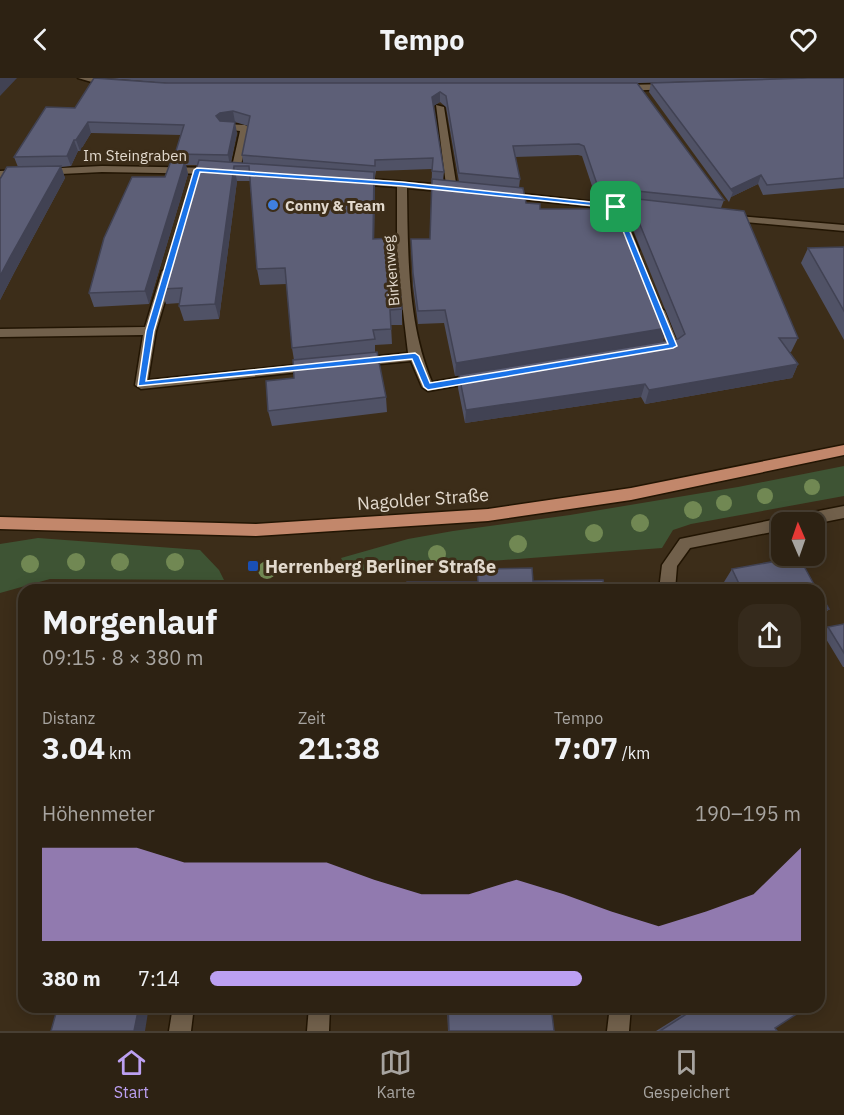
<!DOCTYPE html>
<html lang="de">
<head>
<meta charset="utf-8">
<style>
	body { margin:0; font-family:"IBM Plex Sans",sans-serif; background:#352a1c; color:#f1f3f6; height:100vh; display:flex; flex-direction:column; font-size:22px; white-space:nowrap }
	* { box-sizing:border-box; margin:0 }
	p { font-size:20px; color:#a7a4a0 }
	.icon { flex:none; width:33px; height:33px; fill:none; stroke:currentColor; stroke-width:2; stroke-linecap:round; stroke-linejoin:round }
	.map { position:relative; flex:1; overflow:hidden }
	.panel { position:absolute; left:18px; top:506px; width:807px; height:429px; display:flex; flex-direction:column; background:#2d2213; border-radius:18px; box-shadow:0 3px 15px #0003,0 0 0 2px #483f33 }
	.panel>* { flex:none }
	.needle { width:39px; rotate:358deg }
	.fabs { position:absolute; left:771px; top:434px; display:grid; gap:12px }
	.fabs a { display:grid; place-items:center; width:54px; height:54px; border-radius:12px; background:#2d2213; box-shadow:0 3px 15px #0003,0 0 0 2px #483f33; font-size:30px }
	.pin { position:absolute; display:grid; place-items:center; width:51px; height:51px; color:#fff; margin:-26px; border-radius:12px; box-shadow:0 3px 9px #0006 }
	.round { display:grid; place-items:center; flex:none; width:63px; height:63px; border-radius:18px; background:#352a1c }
	.overview { display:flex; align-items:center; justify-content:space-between; height:102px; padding:0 24px }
	h1 { font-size:33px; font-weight:800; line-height:45px }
	.stats { display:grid; grid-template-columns:repeat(3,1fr); gap:9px; height:102px; padding:6px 24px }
	.stats div { display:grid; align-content:center }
	.stats b { font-size:30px; font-weight:800 }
	.stats small { font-size:16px; font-weight:400 }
	.stats p { font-size:16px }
	.chart { height:168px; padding:12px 24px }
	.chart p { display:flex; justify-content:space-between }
	.chart svg { width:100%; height:108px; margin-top:6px; fill:#bca0f2; opacity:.7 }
	ul { padding:0 24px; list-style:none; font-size:20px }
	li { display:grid; grid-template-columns:96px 72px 1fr; align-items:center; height:45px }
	li i { height:15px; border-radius:8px; background:#bca0f2 }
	header { display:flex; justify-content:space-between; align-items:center; height:78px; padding:0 24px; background:#2d2213; font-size:27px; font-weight:800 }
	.dock { display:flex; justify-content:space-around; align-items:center; height:84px; border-top:2px solid #483f33; background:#2d2213; font-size:16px; color:#a7a4a0 }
	.dock a { display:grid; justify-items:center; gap:3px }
	.dock .current { color:#bca0f2 }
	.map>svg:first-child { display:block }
	.green { fill:#3e5434 }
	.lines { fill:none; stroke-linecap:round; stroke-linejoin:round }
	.minor-casing { stroke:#221503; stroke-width:3 }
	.major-casing { stroke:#221503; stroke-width:3 }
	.minor { fill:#71604b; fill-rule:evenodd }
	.major { fill:#c2876b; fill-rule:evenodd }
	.tree { fill:#718853 }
	.wall { fill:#505266; fill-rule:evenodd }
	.shaded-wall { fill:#414253 }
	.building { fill:#5d5f77; stroke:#414253; stroke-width:1.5 }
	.route { fill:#1a73e8; stroke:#fff; stroke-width:1.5; fill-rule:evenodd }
	.shop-dot { fill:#3f7fe0; stroke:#3c2d19; stroke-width:2 }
	.transit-dot { fill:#1a4fb4; stroke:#3c2d19; stroke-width:2 }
	.labels { text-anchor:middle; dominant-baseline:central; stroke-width:6; stroke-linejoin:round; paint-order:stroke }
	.far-street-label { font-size:15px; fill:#e2d9cd; stroke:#3c2d19 }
	.far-poi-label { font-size:15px; font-weight:bold; fill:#e2d9cd; stroke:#3c2d19; text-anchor:start }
	.street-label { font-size:18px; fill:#e2d9cd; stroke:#3c2d19 }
	.poi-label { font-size:18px; font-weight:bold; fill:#e2d9cd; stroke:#3c2d19; text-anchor:start }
</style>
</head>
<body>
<header><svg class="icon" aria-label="back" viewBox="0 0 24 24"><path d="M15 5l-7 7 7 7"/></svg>Tempo<svg class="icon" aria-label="heart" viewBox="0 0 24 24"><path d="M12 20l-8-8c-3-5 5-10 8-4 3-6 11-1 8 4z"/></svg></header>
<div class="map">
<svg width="844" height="953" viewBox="0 0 844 953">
	<rect width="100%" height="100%" fill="#3c2d19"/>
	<path class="green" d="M844 388V418L691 446 673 452 662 470 348 494 341 480 408 461 453 453 570 437 738 409Z
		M38 460 200 472 219 492 224 502 50 501 0 515V466Z"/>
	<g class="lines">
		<defs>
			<path id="minor" d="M78 0H93L116 7 112 10Z
				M670 6 673 7V11L622 13 618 10 622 7Z
				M436 27 444 29 457 111 452 114 407 110C408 174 407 245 432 304L478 296 484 300 478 304 428 313 422 309 411 283 359 288 353 284 359 280 408 275 397 183V109L357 106 352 103 357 100 446 107Z
				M225 46 245 47 250 50 239 95 231 93 240 53 222 51 220 49Z
				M102 88 216 90 221 93 216 96 102 94 0 99V93Z
				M506 114 623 127 622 131 639 172 634 175 629 172 612 131 502 119V115Z
				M727 137 844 147V153L723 142V138Z
				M168 190 174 193 156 253 148 302 314 285 318 286 320 289 318 292 141 311 135 307 143 257 0 259V251L145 249 162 193Z
				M659 229 665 233 679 268 677 271 659 274 653 270 655 267 666 265 653 233Z
				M844 428V440L814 446 782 444V452L690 470 677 488 675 512H659L662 487 680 461 782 440 787 442 793 438Z
				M173 928H194L191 953H169Z
				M309 928H330L329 953H307Z
				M610 928H631L629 953H607Z"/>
			<path id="major" d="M844 367V377L631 422 488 443 256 458 0 451V439L256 446 488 431 631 410Z"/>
		</defs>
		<use href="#minor" class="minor-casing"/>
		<use href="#major" class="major-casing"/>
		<use href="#minor" class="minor"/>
		<use href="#major" class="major"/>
	</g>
	<g class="tree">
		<circle cx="812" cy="409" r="8"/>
		<circle cx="765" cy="418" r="8"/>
		<circle cx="724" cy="425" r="8"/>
		<circle cx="693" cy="432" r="9"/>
		<circle cx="640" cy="445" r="9"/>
		<circle cx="594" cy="455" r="9"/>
		<circle cx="518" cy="466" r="9"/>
		<circle cx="437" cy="476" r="9"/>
		<circle cx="76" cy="484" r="9"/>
		<circle cx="120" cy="484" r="9"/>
		<circle cx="175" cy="484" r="9"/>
		<circle cx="30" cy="486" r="9"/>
		<circle cx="267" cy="492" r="9"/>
	</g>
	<path class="wall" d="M107 0H793L639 5H168Z
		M844 0V110L763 117 758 106 731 119 729 124 649 14 651 5Z
		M108 1 165 5H637L724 122 721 130 798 260 791 274H789L798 286 792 300 645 326 641 319 465 345 458 310 459 297 455 298 444 245 418 246 413 208 411 161H430L432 91 376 93 375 99 374 161 402 231V247H391L392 266 375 267V274L386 319 387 334 272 348 268 333 294 300V282L292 270 287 206 260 207 257 191 250 103H237L219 241 184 243 179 228 180 225 166 226 161 211 198 87H186L188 96 149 226 94 229 89 215 176 83 175 76 181 57 91 55 80 73H78L71 88 61 89 65 100 15 193 0 222V101L18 89 14 79 75 30ZM440 24 446 29 459 104 443 102 444 94 433 28ZM232 44H235L248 48 242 77 243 85 231 84 237 55ZM578 77 582 78 596 120 601 121 599 131H540L526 125 519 110 520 101 515 79ZM613 122 628 124 626 134 677 261 663 263 667 250Z
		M844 169V262L801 185 808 170Z
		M732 491 817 512H728L724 504Z
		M819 514 829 531 819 542Z
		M844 546V589H843L823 556 828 549Z
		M447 928H551L554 953H448Z
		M696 928H809L775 950 777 953H656Z"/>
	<path class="shaded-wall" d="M0 0H17L0 18Z
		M440 14V24L432 29V19Z
		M233 33 235 44 222 45 216 38 220 35Z
		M88 44 91 55 80 73 76 62Z
		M235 44 237 55 230 88 228 77Z
		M74 62 78 73 71 88 67 78Z
		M185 83 188 96 149 226 145 213Z
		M61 88 65 100 15 193 0 222V198Z
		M234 88 237 103 219 241 215 226Z
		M374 94 375 109 374 176 373 161Z
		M761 97 758 106 731 119 733 114 731 111Z
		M667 250 663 263 455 298 456 285Z
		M798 286 792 300 645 326 649 312Z
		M645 306 641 319 465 345 466 332Z
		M139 928H149L145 953H134Z"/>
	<path class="building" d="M94 0 165 5H637L724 122 598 109 584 68 579 66 513 68 520 101 459 95 446 18 440 14 432 19 444 94 432 93 433 80 375 82V88L242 77 250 38 233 33 220 35 216 38 220 43 235 44 228 77 175 76 184 47 88 44 76 62H74L67 78 14 79 46 29 75 30Z
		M808 0H844V100L767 107 761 97 731 111 733 114 651 5Z
		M199 82 374 94 373 161 394 160 402 231 390 232 391 251 373 252 375 261 292 270 285 190 257 191 249 88H234L215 226 179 228 182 210 161 211Z
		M171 83H185L145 213 89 215 104 160 132 99H165Z
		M61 88 9 181 0 198V101L7 89Z
		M432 101 523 110 526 125 540 126V131H605L601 118 612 119 667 250 456 285 445 232 418 233 413 195 411 161H430Z
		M629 120 744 133 798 260H779L798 286 649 312 645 306 466 332 459 297 678 261 685 256Z
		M844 169V233L808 170Z
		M377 274 386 319 268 333 266 303 294 300 293 282Z
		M799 479 817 512H742L732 491Z
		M532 490 533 503 603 502 605 512H407V504H478L477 491Z
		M819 514 829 531 819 532Z
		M844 546V575L828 549Z
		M58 928H139L134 953H51Z
		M448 928H551L554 953H449Z
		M699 928H809L775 950 777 953H660Z"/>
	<path class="route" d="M197 90 402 104 619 127 677 268 673 270 428 312 424 309 412 281 138 308 146 253 194 92ZM200 94 402 108 614 130 668 266 430 305 419 278 415 275 146 303 154 253Z"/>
	<circle class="shop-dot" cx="273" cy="127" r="6"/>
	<rect class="transit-dot" x="247" y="482" width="12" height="12" rx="3"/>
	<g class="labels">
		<g class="far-street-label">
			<text x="135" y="77">Im Steingraben</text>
			<text transform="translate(391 193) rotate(-95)">Birkenweg</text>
		</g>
		<g class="far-poi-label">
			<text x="285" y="127">Conny &amp; Team</text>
		</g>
		<g class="street-label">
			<text transform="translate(423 421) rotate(-4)">Nagolder Straße</text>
		</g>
		<g class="poi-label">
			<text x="265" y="488">Herrenberg Berliner Straße</text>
		</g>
	</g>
</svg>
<div class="fabs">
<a><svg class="needle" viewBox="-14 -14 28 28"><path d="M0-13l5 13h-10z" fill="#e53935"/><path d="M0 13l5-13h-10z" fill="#a7a4a0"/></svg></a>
</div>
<div class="pin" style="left:616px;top:129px;background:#1e9e55"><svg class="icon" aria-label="arrive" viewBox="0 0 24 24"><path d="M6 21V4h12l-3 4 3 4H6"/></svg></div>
<section class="panel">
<div class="overview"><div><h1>Morgenlauf</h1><p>09:15 · 8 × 380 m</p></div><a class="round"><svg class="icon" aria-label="share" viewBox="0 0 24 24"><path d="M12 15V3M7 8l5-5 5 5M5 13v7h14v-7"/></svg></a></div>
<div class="stats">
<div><p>Distanz</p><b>3.04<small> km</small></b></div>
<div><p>Zeit</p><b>21:38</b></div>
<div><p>Tempo</p><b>7:07<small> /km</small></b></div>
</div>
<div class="chart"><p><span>Höhenmeter</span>190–195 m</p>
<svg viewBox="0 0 160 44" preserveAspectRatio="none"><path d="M0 44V6L10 6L20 6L30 12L40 12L50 12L60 12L70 19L80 25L90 25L100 19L110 25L120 32L130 38L140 32L150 25L160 6V44z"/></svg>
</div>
<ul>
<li><b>380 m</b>7:14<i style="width:63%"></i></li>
</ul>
</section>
</div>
<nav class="dock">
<a class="current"><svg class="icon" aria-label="home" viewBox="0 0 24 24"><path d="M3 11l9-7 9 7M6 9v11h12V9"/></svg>Start</a>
<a><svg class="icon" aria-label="map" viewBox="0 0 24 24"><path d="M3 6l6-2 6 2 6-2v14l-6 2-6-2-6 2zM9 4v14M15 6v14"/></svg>Karte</a>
<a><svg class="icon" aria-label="saved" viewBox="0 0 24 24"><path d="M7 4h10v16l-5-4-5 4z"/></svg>Gespeichert</a>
</nav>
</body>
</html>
